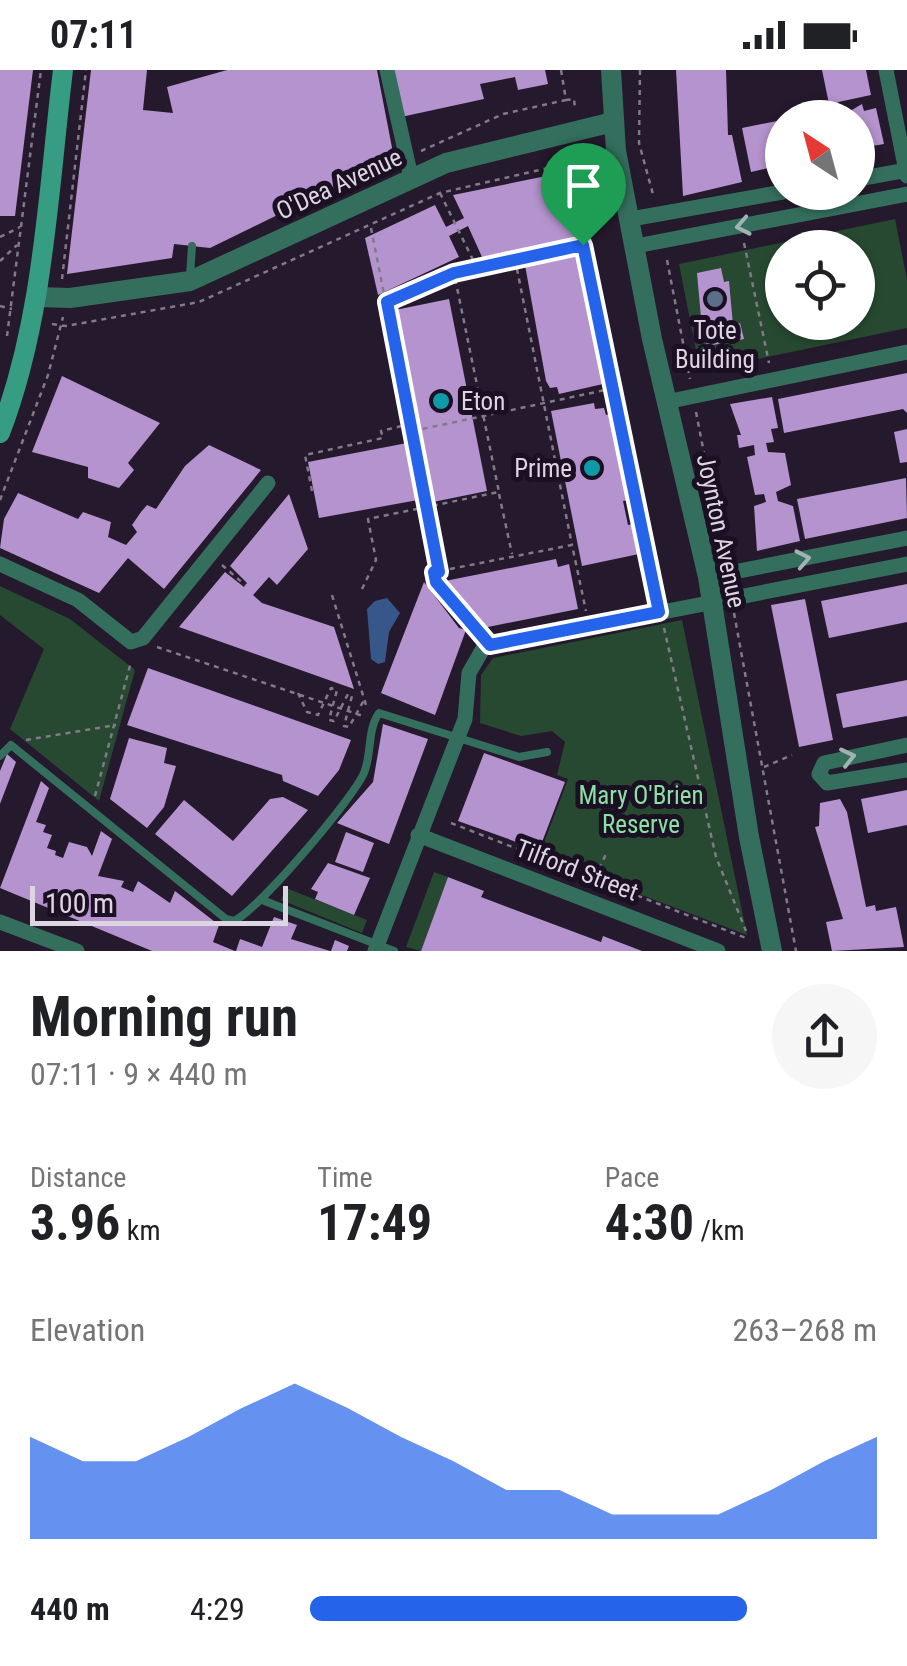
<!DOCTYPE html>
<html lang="en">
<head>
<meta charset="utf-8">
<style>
	body { margin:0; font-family:"Roboto Condensed",sans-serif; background:#f6f6f6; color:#202124; height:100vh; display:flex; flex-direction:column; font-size:38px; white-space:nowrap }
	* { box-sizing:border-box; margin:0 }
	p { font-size:32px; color:#757577 }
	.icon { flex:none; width:55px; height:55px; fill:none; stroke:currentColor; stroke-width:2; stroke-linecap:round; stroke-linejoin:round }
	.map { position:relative; height:881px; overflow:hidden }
	.details { display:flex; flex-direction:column; background:#fff; flex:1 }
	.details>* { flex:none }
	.needle { width:65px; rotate:324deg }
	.buttons { position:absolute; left:765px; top:30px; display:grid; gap:20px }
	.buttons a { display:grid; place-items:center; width:110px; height:110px; border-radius:50%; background:#fff; box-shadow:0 2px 8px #0004; font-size:50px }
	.scale { position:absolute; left:30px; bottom:25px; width:258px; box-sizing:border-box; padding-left:10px; border:5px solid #dcd5e2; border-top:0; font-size:28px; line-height:35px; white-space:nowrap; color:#dcd5e2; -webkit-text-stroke:8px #1b1023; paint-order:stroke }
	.pin { position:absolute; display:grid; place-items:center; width:85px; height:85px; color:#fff; margin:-102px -42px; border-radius:50% 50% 50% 0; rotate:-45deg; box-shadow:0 0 10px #0007 }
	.pin .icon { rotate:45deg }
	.round { display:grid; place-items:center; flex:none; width:105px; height:105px; border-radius:52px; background:#f6f6f6 }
	.head { display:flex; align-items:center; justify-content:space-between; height:170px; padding:0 30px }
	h1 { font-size:55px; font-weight:700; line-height:75px }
	.figures { display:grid; grid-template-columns:repeat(3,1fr); gap:15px; height:170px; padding:10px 30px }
	.figures div { display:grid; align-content:center }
	.figures b { font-size:50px; font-weight:700 }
	.figures small { font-size:28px; font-weight:400 }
	.figures p { font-size:28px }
	.chart { height:280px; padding:20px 30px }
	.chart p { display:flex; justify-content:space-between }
	.chart svg { width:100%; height:180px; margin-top:10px; fill:#2563eb; opacity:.7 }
	ul { padding:0 30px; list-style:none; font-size:32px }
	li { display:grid; grid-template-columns:160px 120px 1fr; align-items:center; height:75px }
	li i { height:25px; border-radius:12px; background:#2563eb }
	.status { display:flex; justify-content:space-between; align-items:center; height:70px; padding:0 50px; background:#fff; direction:ltr }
	.status svg { height:28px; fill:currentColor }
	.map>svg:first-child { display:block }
	.green { fill:#274931; fill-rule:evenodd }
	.water { fill:#375689 }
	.building { fill:#b593ce }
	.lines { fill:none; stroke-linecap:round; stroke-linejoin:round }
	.path { stroke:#827989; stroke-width:2.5; stroke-dasharray:5 5; stroke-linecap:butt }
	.service { stroke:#346f5e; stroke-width:8 }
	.pedestrian { stroke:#346f5e; stroke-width:12 }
	.minor { stroke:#346f5e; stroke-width:15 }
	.tertiary { stroke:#346f5e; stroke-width:20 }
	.secondary { stroke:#379d82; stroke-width:20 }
	.oneway { stroke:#a1b1b4 }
	.route-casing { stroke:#fff; stroke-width:20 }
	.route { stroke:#2563eb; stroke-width:12 }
	.service-dot { fill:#5c6f8a; stroke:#1b1023; stroke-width:4 }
	.culture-dot { fill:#0f9aa8; stroke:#1b1023; stroke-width:4 }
	.labels { text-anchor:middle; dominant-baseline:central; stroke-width:10; stroke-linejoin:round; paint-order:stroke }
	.street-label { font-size:25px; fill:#dcd5e2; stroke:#1b1023 }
	.poi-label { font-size:25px; fill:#dcd5e2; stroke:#1b1023 }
	.park-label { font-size:25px; fill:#8ae1a3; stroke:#1b1023 }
</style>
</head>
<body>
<div class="status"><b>07:11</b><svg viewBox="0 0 49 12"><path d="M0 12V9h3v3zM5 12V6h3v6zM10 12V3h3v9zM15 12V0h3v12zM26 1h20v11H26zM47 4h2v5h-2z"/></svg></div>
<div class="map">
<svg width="907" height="881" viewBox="0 0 907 881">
	<rect width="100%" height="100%" fill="#25192d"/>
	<path class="green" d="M895 149 907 210V258L700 301 679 194ZM782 178H858V252H782Z
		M0 516 70 549 135 600 99 731 10 659 44 579 0 545Z
		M682 550 747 865 539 786 568 709 557 705 565 672 552 661 521 666 480 653 481 605 493 588Z
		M434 802 448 807 421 881 406 877Z
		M286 818 367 850 362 863 281 830Z"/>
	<path class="water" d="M387 528 400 543 389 562 385 592 378 594 371 589 367 539 375 531Z"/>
	<path class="building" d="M0 0H33L15 146H0Z
		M91 0H147L143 40 173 43 167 17 227 0H377L394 88 210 178 174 174 172 188 67 204Z
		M392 0H545L548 14 518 20 515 7 480 14 484 29 401 47Z
		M676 0H726L728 65H732L742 112 683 126Z
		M822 0H866L871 25 829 34Z
		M862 34 864 41 876 38 884 74 872 76 874 86 858 89V48H804L850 41Z
		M782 50V95L751 102 742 58Z
		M561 103 575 169 482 187 468 156 449 166 459 187 378 225 365 168 435 135 446 157 464 148 453 125Z
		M577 184 603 314 559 324 557 317 550 318 546 311 525 195Z
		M721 198 724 212 729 211 733 255 740 253 744 269 707 276 704 262 710 260 707 247 701 248 697 203Z
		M449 229 487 421 433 432 395 240Z
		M907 303V343L903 339 784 363 778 329Z
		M62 306 160 353 128 393 134 400 119 418 88 408V397L32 382Z
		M772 327 778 358 771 359 774 372 766 373 768 382 785 383 791 415 776 422 778 431 793 436 800 471 757 481 754 436 766 432 764 424 755 425 747 387 755 385 754 375 739 378 737 365H741L730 334Z
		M594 333 595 339 604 338 606 345 611 343 628 430 623 431 628 455 633 454 639 484 582 496 551 341Z
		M907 359V392L900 393 894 362Z
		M407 373 418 430 319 448 308 392Z
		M209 375 261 400 164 519 128 488 99 523 0 478 4 449 18 423 78 449 83 442 111 452 108 467 126 475 137 462 132 455 141 442 147 435 156 439 185 396Z
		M906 408 907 448 805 469 797 429Z
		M289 424 308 479 277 515 269 507 253 525 262 533 334 557 354 619 179 557 225 502 244 517 247 513 230 496Z
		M556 489 558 497 569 494 578 539 483 558 445 511Z
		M424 512 459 558 466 560 435 645 381 623Z
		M907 514V552L829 568 821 531Z
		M805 529 833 670 799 677 771 535Z
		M148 598 351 670 339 700 318 726 283 711 282 705 127 655Z
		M907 610V646L843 658 836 624Z
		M383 654 428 669 389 774 337 753 373 712Z
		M129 668 167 678 164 693 176 696 164 737 147 758 110 729Z
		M484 683 565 712 539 780 458 751Z
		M7 684 16 692 0 734V701Z
		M41 711 49 718 36 752 46 755 43 762 52 765 47 778 56 781 55 785 63 788 69 772 87 777 92 786 101 761 112 769 98 806 124 811 121 817 133 822 138 811 170 833 175 821 219 855 213 872 235 881H152L0 818Z
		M907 720V755L868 763 861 729Z
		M283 727 308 740 232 826 155 764 184 730 233 771 270 729Z
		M840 729 847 742 866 837 875 835 876 841 896 837 904 877 832 881 826 852 843 849 815 757 819 756 820 733Z
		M346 762 374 773 363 802 335 792Z
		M328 793 370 808 354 845 315 829 318 822 311 819Z
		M448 807 484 821 481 827 601 872 603 866 642 881H421Z
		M274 847 297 855 291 869 330 881H236L240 869 262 877Z
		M335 870 349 876 347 881H331Z"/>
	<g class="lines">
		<path class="path" d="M561 0 566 30 574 29 575 39
			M640 0 639 73 654 128
			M421 81 503 44 566 30
			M566 97 653 527
			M440 123 476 196
			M371 158 436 488
			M0 167 20 157
			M744 173 769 293
			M515 189 572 475
			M667 190 690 309
			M0 191 17 175
			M457 202 582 176
			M62 209 86 0
			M0 236 12 239
			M52 254 66 256 199 232 440 123 600 86
			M7 266 41 0
			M696 342 724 486
			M413 361 610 319
			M312 421 305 385 383 368 381 361 410 354
			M499 424 512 484
			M0 430 48 305 63 247
			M222 495 245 515
			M450 499 572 475 586 541
			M362 519 376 490 368 449 499 422 454 203 387 232
			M332 525 366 635
			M734 543 796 881
			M664 558 716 787 746 861
			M157 577 363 646
			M298 623 307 642 318 645 331 618 337 620 329 650 334 651 348 624 352 626 344 656 349 657 364 630
			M26 670 116 655
			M764 697 792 685
			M95 726 131 592
			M623 748 632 752
			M451 753 746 868
			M595 808 606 784"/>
		<path class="service" d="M190 206 192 176
			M0 686 11 675 226 849 234 851C259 839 352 730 364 703 372 684 367 660 379 643L519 687 547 682
			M262 830 394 881"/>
		<path class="pedestrian" d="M434 503 436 512 490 575"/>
		<path class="minor" d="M387 0 411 107
			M886 0 907 106
			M858 109 907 100
			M631 149 783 122
			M636 176 907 124
			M666 332 907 282
			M0 494 78 530 131 572 143 568 268 413
			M708 507 907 468
			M907 675 824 693 819 704 827 713 907 700
			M418 765 718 881
			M0 852 77 881
			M375 881 465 649 469 603 484 577 907 494"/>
		<path class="tertiary" d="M611 0 616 81 652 269 708 507 749 767 772 881
			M37 227 70 228 190 211 446 93 613 52"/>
		<path class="secondary" d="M0 363C44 248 48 122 63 0"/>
	</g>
	<defs><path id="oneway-chevron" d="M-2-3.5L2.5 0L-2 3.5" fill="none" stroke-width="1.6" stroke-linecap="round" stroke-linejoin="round" transform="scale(2.5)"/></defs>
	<g class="oneway">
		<use href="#oneway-chevron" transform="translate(743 156) rotate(169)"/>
		<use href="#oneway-chevron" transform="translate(803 489) rotate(-11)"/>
		<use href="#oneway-chevron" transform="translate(848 687) rotate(-13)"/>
	</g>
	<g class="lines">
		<defs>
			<path id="route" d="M583 175 659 542 490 575 436 512 434 502H439L387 232 454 203Z"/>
		</defs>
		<use href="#route" class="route-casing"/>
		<use href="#route" class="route"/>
	</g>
	<circle class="service-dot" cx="715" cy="229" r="10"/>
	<g class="culture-dot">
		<circle cx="441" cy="331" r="10"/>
		<circle cx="592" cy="398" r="10"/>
	</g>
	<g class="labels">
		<g class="street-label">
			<text transform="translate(339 114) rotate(-25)">O'Dea Avenue</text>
			<text transform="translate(721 461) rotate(78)">Joynton Avenue</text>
			<text transform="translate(577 800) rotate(21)">Tilford Street</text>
		</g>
		<g class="poi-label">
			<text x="715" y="260">Tote<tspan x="715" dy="29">Building</tspan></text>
			<text x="461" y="331" text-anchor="start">Eton</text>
			<text x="572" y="398" text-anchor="end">Prime</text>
		</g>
		<g class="park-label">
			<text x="641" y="725">Mary O'Brien<tspan x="641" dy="29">Reserve</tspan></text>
		</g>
	</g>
</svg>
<div class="buttons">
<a><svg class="needle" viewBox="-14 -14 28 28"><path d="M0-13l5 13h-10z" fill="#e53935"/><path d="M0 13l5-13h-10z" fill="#757577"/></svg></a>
<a><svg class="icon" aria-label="locate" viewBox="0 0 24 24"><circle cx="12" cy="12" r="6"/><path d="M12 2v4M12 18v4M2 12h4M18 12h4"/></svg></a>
</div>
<div class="scale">100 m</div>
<div class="pin" style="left:583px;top:175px;background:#1e9e55"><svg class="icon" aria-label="arrive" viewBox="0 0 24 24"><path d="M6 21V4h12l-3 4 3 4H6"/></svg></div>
</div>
<section class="details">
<div class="head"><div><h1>Morning run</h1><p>07:11 · 9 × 440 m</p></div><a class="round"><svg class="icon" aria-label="share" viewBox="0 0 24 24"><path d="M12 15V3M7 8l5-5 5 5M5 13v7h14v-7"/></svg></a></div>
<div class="figures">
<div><p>Distance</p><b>3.96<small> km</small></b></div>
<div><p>Time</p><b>17:49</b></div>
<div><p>Pace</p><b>4:30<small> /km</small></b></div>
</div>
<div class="chart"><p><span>Elevation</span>263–268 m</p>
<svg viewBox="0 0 160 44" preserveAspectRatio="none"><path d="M0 44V19L10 25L20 25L30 19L40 12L50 6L60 12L70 19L80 25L90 32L100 32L110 38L120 38L130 38L140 32L150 25L160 19V44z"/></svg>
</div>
<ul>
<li><b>440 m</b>4:29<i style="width:77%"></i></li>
</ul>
</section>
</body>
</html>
